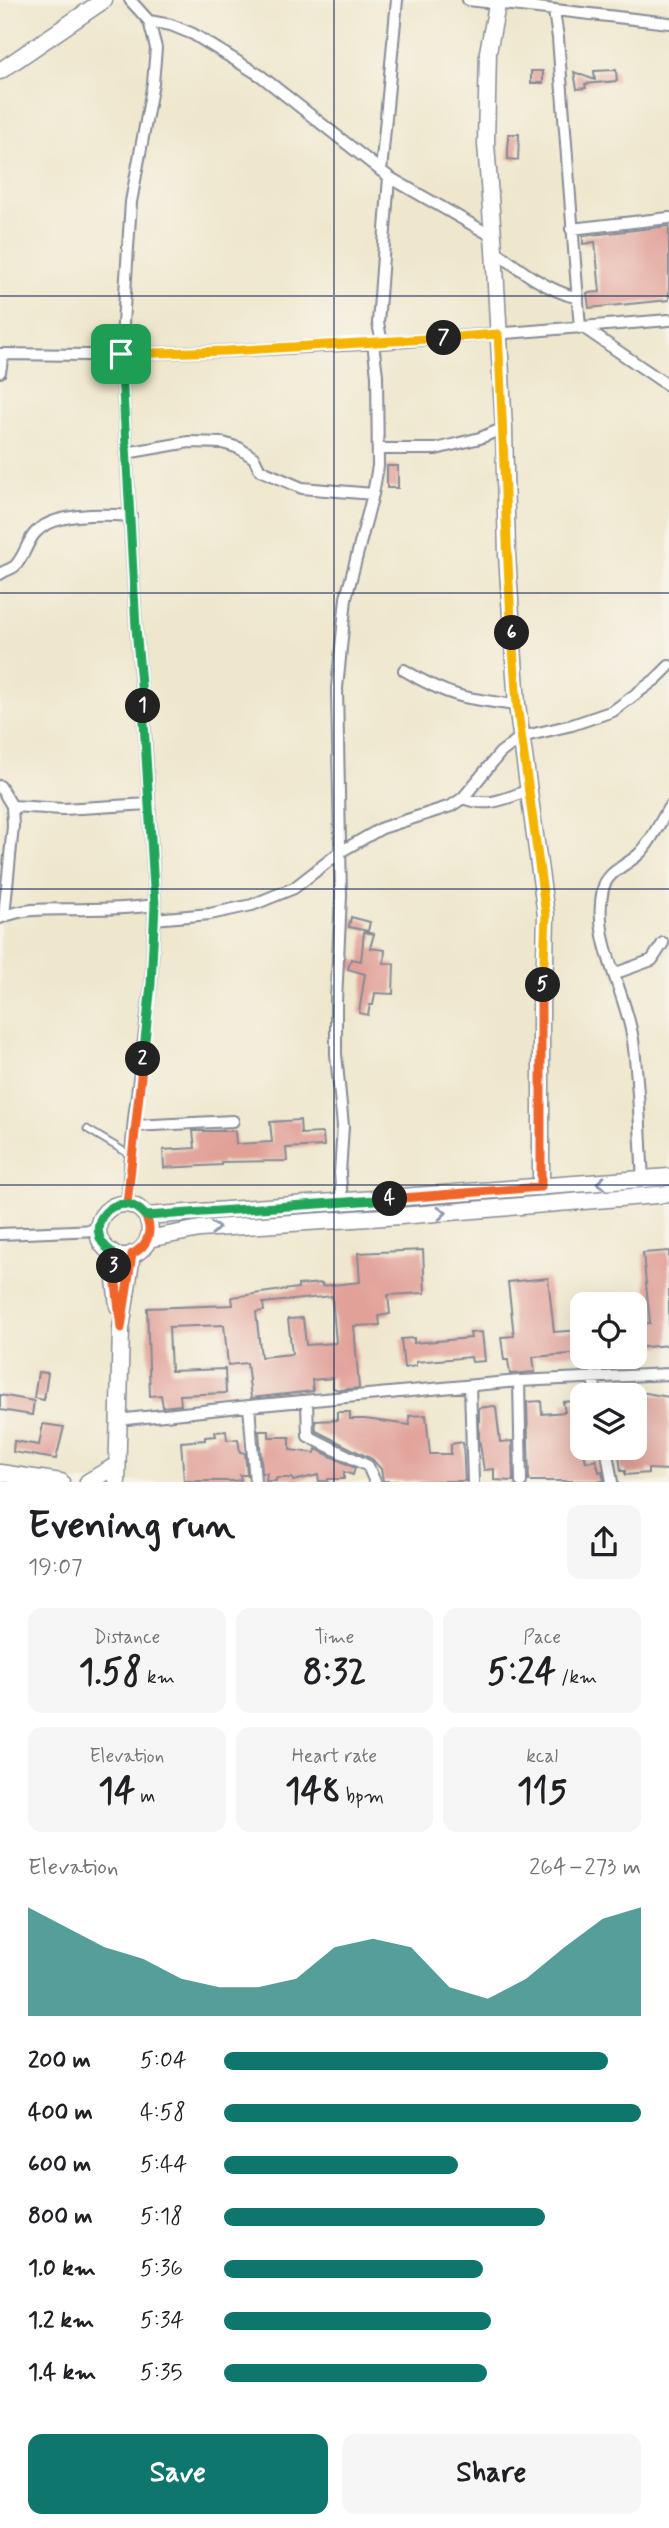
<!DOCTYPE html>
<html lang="en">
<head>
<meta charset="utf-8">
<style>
	body { margin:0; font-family:Mynerve,sans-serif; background:#f6f6f6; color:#202124; height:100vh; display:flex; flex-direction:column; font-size:26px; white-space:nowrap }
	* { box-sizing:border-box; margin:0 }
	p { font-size:23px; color:#757577 }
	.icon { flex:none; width:38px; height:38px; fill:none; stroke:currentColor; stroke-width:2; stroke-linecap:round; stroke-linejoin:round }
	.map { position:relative; height:1482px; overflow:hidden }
	.sheet { display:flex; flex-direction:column; background:#fff; flex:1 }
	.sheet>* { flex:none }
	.buttons { position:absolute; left:570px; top:1292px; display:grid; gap:14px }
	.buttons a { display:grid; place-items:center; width:77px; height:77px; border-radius:14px; background:#fff; box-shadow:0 7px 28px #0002; font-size:35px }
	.pin { position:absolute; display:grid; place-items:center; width:60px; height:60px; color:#fff; margin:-30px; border-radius:14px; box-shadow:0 4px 10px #0006 }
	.km { position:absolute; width:35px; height:35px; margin:-18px; border-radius:50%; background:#222; color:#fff; font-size:19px; line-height:35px; text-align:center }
	.round { display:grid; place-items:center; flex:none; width:74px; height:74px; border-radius:14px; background:#f6f6f6 }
	.head { display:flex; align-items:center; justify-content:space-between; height:119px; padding:0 28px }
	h1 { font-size:38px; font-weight:700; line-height:52px }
	.stats { display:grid; grid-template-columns:repeat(3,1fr); gap:10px; height:119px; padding:7px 28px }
	.stats div { display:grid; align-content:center; border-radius:14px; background:#f6f6f6; text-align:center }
	.stats b { font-size:35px; font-weight:700 }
	.stats small { font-size:19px; font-weight:400 }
	.stats p { font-size:19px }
	.chart { height:196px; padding:14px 28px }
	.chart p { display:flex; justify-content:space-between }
	.chart svg { width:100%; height:126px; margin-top:7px; fill:#0f766e; opacity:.7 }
	.primary-button { display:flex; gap:14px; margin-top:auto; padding:14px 28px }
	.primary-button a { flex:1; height:80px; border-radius:14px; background:#0f766e; color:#fff; font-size:28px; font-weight:700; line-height:80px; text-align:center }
	.primary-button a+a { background:#f6f6f6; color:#202124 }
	ul { padding:0 28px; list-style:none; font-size:23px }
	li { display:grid; grid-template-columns:112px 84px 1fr; align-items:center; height:52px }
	li i { height:18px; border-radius:9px; background:#0f766e }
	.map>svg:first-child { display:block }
	.building { fill:#e1a098; fill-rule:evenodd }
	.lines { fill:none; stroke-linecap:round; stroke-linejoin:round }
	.lane-casing { stroke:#858b96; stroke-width:9 }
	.street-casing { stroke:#858b96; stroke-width:14 }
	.secondary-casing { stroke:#858b96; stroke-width:19 }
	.lane { stroke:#fff; stroke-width:5 }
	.street { stroke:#fff; stroke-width:10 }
	.secondary { stroke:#fff; stroke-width:16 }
	.oneway { stroke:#8d97ae }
	.split-1-casing { stroke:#fff; stroke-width:14 }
	.split-2-casing { stroke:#fff; stroke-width:14 }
	.split-3-casing { stroke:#fff; stroke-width:14 }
	.split-4-casing { stroke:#fff; stroke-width:14 }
	.split-5-casing { stroke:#fff; stroke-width:14 }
	.split-6-casing { stroke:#fff; stroke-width:14 }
	.split-7-casing { stroke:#fff; stroke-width:14 }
	.split-8-casing { stroke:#fff; stroke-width:14 }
	.split-1 { stroke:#22a559; stroke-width:9 }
	.split-2 { stroke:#22a559; stroke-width:9 }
	.split-3 { stroke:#f0652b; stroke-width:9 }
	.split-4 { stroke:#22a559; stroke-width:9 }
	.split-5 { stroke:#f0652b; stroke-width:9 }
	.split-6 { stroke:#f5b400; stroke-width:9 }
	.split-7 { stroke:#f5b400; stroke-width:9 }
	.split-8 { stroke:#f5b400; stroke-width:9 }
	.grid { fill:none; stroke:#1b2f5e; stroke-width:2; stroke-opacity:0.55 }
</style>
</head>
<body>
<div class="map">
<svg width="669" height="1482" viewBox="0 0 669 1482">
	<rect width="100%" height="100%" fill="#f7f3e8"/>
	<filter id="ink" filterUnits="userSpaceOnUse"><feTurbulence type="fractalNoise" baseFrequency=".0143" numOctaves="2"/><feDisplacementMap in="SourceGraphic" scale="14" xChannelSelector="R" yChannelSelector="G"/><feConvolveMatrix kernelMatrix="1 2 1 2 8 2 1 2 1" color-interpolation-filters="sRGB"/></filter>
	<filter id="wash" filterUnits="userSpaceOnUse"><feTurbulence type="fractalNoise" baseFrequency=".00686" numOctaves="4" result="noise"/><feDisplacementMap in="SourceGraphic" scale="28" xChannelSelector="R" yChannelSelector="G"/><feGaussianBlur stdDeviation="1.57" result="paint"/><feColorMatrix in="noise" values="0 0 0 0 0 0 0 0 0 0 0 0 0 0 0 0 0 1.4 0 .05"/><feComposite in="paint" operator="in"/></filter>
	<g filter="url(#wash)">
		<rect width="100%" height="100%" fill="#efe7cd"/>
		<g id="blocks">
			<path class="building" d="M616 70 617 81 585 84 586 88 577 89 574 72 595 80 594 71Z
				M531 71H543V83H531Z
				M508 134H519L518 160 508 159Z
				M669 226V300L589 308 587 293 600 292 595 242 583 244V236Z
				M387 466H398V488H387Z
				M351 917 370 922 368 931 349 927Z
				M364 932 374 934 370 948 385 950 384 963 394 964 393 994 375 993 373 1005H370L368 1015 359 1013 365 974 348 969 351 959 361 961Z
				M300 1120 301 1134 323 1133 324 1146 286 1148 287 1161 221 1162V1165L164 1168 163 1150 195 1148 193 1131H235L236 1144 272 1142 270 1122Z
				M423 1250 425 1293 388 1295 390 1314 379 1316 380 1325 354 1326 359 1388 339 1390 333 1388V1378L312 1380 313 1391 251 1398 247 1363 228 1365 224 1325 169 1327 171 1371 225 1369 226 1393 180 1395 181 1405 163 1407 161 1395 150 1396 147 1308 233 1305 232 1297 298 1288V1285L322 1283V1286L360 1282 358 1253ZM332 1296 336 1343 306 1345 303 1318 288 1319 292 1354 261 1357 256 1312 264 1311 263 1303Z
				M669 1251V1345L635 1348V1325L650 1323 643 1253Z
				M548 1278 554 1332 583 1330V1353L533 1357 535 1372 510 1374 508 1360H504L501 1337 514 1336 508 1282Z
				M482 1332 485 1361 472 1362 471 1357 416 1362V1366L404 1368 401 1339 414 1338V1343L471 1338 470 1333Z
				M38 1372 48 1373 44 1400 34 1398Z
				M635 1391 669 1397 668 1470 648 1469V1473L625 1475V1471H621L618 1447H635Z
				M0 1395 34 1401 32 1415 0 1410Z
				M583 1400V1447L586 1462 596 1460 599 1472 602 1471 604 1481H529L527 1402 541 1401 542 1414 565 1412 563 1402Z
				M494 1406 496 1407 500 1442 512 1441 513 1481 494 1480V1469L484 1470 479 1438V1408Z
				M337 1412H350V1419H365L410 1425 409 1416 426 1415 430 1454H451V1444L463 1442 465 1481H383L381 1469 372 1459 316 1431 315 1421 337 1420Z
				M43 1424 64 1427 56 1459 13 1452 14 1441 39 1445Z
				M226 1431 227 1440 238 1439 240 1452 245 1453 247 1475H240L241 1480 233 1481H184L181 1442 205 1440V1437L216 1436 215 1432Z
				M259 1431H269V1437H290V1450L315 1453 316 1449 355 1468 353 1475 344 1472V1479H328V1481H319L318 1475 293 1481 292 1478H276V1481H266L267 1473H262Z"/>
		</g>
	</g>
	<g filter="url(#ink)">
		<use href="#blocks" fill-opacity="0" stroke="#858b96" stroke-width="2"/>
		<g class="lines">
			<defs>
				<path id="lane" d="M87 1129 132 1156"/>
				<path id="street" d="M468 0 669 23
					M554 11 558 38 580 328
					M149 21 171 25 193 34 261 76 389 177 492 236
					M381 171 397 0
					M571 229 669 218
					M494 250C520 270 546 290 578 298
					M584 328 669 386
					M382 343 378 323 389 177
					M0 354 88 355 227 351 382 343 669 320
					M0 372 3 355
					M379 449H436L480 438 504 428
					M126 453 189 442 223 443 239 448 254 458 260 470 302 488 373 494
					M0 574C4 571 11 569 15 566 24 557 27 542 35 533 54 512 105 514 131 516
					M404 670C448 697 467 699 517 705
					M0 786 12 806 13 826 4 916
					M463 798C489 808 504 799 529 790
					M12 806 63 809 149 804
					M0 918C28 906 58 910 88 909 111 909 133 908 155 905
					M154 919 210 914 252 905 294 888 340 852 382 828 451 806 463 798 500 753 521 737 572 725 613 711 656 679 669 666
					M615 977 619 972 652 960 663 943
					M134 1126 233 1121
					M643 1180C640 1133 639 1086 633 1040 626 990 591 941 603 889 607 871 628 865 640 853 652 841 660 822 669 807
					M342 1202 340 1173 343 1126 336 1054V1001L341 896 337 688 346 598 373 494 378 466 377 375 373 343
					M127 1204 134 1119 151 984 155 905 145 734 136 628 121 354 131 202 153 83 156 48 149 21 130 0
					M0 1234 98 1230
					M593 1377 596 1395
					M519 1381 521 1482
					M470 1386 473 1482
					M307 1401 308 1436 368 1466 375 1482
					M249 1406 255 1482
					M117 1420 249 1406 519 1381 669 1374
					M606 1447 612 1482"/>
				<path id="secondary" d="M498 0 488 52 486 144 494 250 504 428 507 555 517 705 546 915 545 963 541 1003V1187
					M0 71 104 0
					M98 1230a26 26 0 1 1 52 0a26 26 0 1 1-52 0Z
					M146 1216 669 1177
					M148 1239 200 1229 400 1216 669 1194
					M112 1252 118 1306
					M0 1473 61 1482
					M88 1482 117 1465
					M117 1482 121 1329 132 1254"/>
			</defs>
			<use href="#lane" class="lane-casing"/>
			<use href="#street" class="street-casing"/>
			<use href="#secondary" class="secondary-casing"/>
			<use href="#lane" class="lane"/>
			<use href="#street" class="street"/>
			<use href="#secondary" class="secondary"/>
		</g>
		<defs><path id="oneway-chevron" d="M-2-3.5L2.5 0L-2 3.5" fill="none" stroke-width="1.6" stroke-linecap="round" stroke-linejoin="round" transform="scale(1.75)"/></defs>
		<g class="oneway">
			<use href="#oneway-chevron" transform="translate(601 1183) rotate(176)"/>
			<use href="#oneway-chevron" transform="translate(442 1213) rotate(-5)"/>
			<use href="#oneway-chevron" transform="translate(215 1228) rotate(-4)"/>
		</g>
	</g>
	<g class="lines" filter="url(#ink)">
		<defs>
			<path id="split-1" d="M121 354 136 628 143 706"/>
			<path id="split-2" d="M143 1059 151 984 155 905 143 706"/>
			<path id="split-3" d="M114 1266 121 1328 132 1254C157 1242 154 1211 127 1204L143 1059"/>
			<path id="split-4" d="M114 1266 112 1252C77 1228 117 1183 146 1216L390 1199"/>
			<path id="split-5" d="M390 1199 541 1187V1003L543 985"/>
			<path id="split-6" d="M512 633 517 705 546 915 543 985"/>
			<path id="split-7" d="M444 338 498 334C504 433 505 534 512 633"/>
			<path id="split-8" d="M121 354 227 351 444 338"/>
		</defs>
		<use href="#split-1" class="split-1-casing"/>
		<use href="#split-2" class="split-2-casing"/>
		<use href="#split-3" class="split-3-casing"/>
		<use href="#split-4" class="split-4-casing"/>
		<use href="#split-5" class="split-5-casing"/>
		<use href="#split-6" class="split-6-casing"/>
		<use href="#split-7" class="split-7-casing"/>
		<use href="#split-8" class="split-8-casing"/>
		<use href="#split-1" class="split-1"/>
		<use href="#split-2" class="split-2"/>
		<use href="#split-3" class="split-3"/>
		<use href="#split-4" class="split-4"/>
		<use href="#split-5" class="split-5"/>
		<use href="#split-6" class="split-6"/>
		<use href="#split-7" class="split-7"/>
		<use href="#split-8" class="split-8"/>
	</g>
	<path class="grid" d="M334 0V1482M0 296H669M0 593H669M0 889H669M0 1185H669"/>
</svg>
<div class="buttons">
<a><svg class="icon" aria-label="locate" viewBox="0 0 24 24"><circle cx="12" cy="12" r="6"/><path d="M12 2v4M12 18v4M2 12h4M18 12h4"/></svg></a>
<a><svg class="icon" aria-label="layers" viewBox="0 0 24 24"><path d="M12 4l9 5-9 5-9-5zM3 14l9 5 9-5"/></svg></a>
</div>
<div class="pin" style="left:121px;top:354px;background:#1e9e55"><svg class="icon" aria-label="arrive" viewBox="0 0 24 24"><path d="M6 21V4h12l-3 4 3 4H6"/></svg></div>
<b class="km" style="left:143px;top:706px">1</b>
<b class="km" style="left:143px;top:1059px">2</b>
<b class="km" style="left:114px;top:1266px">3</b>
<b class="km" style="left:390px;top:1199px">4</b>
<b class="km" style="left:543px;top:985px">5</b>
<b class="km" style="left:512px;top:633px">6</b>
<b class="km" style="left:444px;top:338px">7</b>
</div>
<section class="sheet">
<div class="head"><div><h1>Evening run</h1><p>19:07</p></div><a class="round"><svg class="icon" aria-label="share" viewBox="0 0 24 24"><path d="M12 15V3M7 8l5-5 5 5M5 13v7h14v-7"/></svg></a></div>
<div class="stats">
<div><p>Distance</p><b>1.58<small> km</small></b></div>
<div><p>Time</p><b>8:32</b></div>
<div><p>Pace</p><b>5:24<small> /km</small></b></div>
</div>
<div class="stats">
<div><p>Elevation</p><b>14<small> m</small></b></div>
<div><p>Heart rate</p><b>148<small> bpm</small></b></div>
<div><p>kcal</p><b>115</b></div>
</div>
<div class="chart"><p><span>Elevation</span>264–273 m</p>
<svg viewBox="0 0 160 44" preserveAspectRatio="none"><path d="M0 44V6L10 13L20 20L30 24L40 31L50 34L60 34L70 31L80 20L90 17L100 20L110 34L120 38L130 31L140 20L150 10L160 6V44z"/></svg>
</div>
<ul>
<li><b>200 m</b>5:04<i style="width:92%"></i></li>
<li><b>400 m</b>4:58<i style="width:100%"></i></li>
<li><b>600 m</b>5:44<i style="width:56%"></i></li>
<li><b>800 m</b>5:18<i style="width:77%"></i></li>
<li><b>1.0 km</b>5:36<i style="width:62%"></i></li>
<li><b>1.2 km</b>5:34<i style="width:64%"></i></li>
<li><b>1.4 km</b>5:35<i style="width:63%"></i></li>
</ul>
<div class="primary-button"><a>Save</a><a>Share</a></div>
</section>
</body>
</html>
